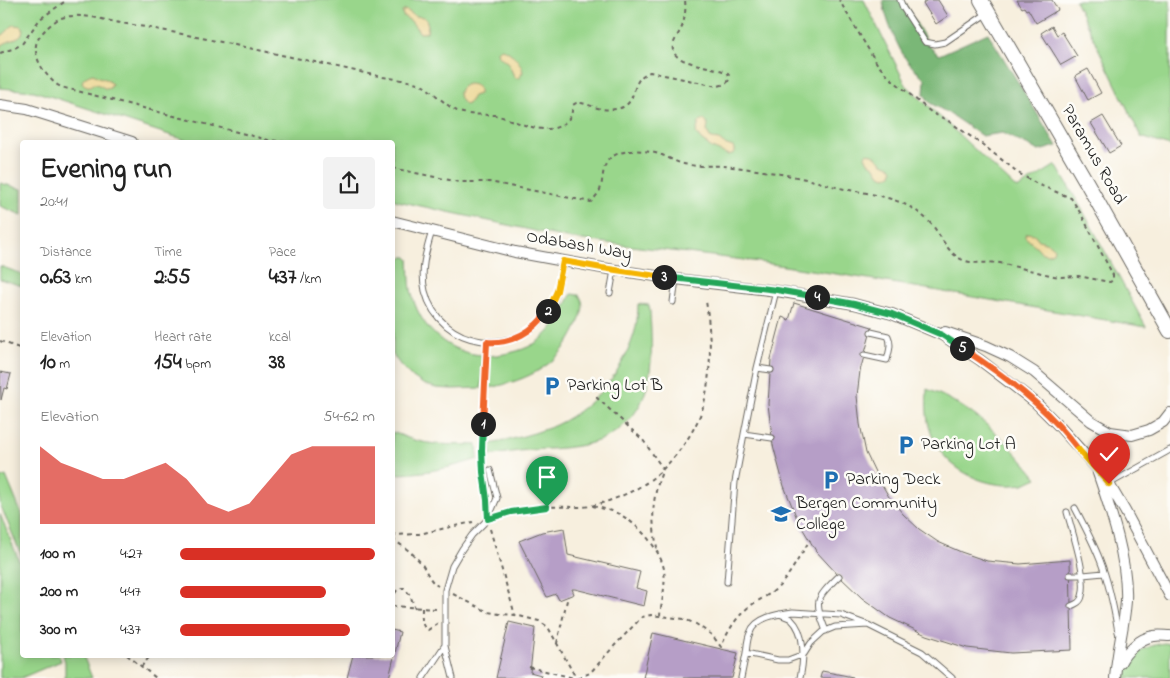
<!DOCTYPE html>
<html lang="en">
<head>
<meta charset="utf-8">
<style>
	body { margin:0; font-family:"Indie Flower",sans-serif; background:#f2f2f2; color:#222; height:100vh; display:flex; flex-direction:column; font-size:19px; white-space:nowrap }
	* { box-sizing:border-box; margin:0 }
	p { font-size:16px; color:#767676 }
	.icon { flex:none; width:28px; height:28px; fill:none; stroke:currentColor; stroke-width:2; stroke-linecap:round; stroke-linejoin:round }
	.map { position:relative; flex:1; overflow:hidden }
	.drawer { position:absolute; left:20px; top:140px; width:375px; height:518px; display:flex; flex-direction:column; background:#fff; border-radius:5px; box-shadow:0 2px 12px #0003 }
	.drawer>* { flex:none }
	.pin { position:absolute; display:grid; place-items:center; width:42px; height:42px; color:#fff; margin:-51px -21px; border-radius:50% 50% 50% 0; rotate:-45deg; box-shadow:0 0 5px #0007 }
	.pin .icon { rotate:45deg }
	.km { position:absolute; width:25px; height:25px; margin:-12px; border-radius:50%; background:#222; color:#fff; font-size:14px; line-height:25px; text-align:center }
	.round { display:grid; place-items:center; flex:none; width:52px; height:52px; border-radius:5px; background:#f2f2f2 }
	.summary { display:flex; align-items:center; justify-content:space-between; height:85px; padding:0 20px }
	h1 { font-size:28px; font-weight:700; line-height:38px }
	.stats { display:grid; grid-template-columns:repeat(3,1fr); gap:8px; height:85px; padding:5px 20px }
	.stats div { display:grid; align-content:center }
	.stats b { font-size:21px; font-weight:700 }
	.stats small { font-size:14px; font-weight:400 }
	.stats p { font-size:14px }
	.chart { height:140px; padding:10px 20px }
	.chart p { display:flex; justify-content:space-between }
	.chart svg { width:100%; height:90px; margin-top:5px; fill:#d93025; opacity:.7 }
	ul { padding:0 20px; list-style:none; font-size:16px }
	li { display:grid; grid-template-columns:80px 60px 1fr; align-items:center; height:38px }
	li i { height:12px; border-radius:6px; background:#d93025 }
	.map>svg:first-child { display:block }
	.green { fill:#99d68b; stroke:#5a7954 }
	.forest { fill:#7ab777; stroke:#4b6a4a }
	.sand { fill:#eeda9e; stroke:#857b5d }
	.building { fill:#b69ec7 }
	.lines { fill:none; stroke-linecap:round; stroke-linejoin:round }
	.lane-casing { stroke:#696660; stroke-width:7 }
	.street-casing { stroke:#696660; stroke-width:12 }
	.secondary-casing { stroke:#696660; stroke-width:16 }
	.path { stroke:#696660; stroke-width:2; stroke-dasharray:4 4; stroke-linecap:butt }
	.lane { stroke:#fff; stroke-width:5 }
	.street { stroke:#fff; stroke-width:10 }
	.secondary { stroke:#fff; stroke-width:14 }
	.split-1-casing { stroke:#fff; stroke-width:10 }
	.split-2-casing { stroke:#fff; stroke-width:10 }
	.split-3-casing { stroke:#fff; stroke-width:10 }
	.split-4-casing { stroke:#fff; stroke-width:10 }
	.split-5-casing { stroke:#fff; stroke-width:10 }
	.split-6-casing { stroke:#fff; stroke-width:10 }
	.split-7-casing { stroke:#fff; stroke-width:10 }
	.split-1 { stroke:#22a559; stroke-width:6 }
	.split-2 { stroke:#f0652b; stroke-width:6 }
	.split-3 { stroke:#f5b400; stroke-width:6 }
	.split-4 { stroke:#22a559; stroke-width:6 }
	.split-5 { stroke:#22a559; stroke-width:6 }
	.split-6 { stroke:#f0652b; stroke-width:6 }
	.split-7 { stroke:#f5b400; stroke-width:6 }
	.labels { text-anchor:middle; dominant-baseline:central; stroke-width:5; stroke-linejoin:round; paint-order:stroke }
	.street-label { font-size:18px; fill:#1c1c1c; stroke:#fdfcf7 }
	.poi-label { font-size:18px; fill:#1c1c1c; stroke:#fdfcf7; text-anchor:start }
</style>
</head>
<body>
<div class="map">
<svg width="1170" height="678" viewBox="0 0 1170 678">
	<rect width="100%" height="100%" fill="#fdfcf7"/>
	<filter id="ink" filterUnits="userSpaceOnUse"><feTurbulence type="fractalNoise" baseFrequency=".02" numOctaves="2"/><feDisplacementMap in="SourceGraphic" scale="10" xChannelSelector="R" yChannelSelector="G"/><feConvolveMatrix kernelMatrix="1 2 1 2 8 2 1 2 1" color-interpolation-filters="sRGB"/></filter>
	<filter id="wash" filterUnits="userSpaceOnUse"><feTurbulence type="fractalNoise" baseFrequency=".0096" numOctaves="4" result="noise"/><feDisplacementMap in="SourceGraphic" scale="20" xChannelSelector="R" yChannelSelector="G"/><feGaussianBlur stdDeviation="1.12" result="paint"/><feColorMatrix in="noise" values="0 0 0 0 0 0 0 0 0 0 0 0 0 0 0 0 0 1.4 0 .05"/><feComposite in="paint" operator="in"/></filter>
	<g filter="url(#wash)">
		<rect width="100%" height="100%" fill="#f7efde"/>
		<path class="green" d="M0 0H864L906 85 1017 189 1056 165 1083 211 1146 327 869 279 752 261 567 238 398 201 393 199 392 142H191L34 91 0 88Z
			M1075 0H1170V146L1141 137Z
			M0 183 22 189V215L0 206Z
			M403 257H407L409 259C410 271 409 286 413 298 422 330 449 353 482 355V388L452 389 436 388 423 384 410 375 401 366 393 355V290L400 260Z
			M0 266 22 274V286L0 279Z
			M572 294 579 295C586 304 582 314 578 324 562 364 529 380 489 388L488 356C533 352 551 339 570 297Z
			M638 304 649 305 650 312C651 332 653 357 649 377 643 415 617 440 578 446 562 449 545 449 529 450 516 451 504 453 491 456L490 444C510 440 530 435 549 428 591 411 625 372 636 327 637 320 638 312 638 304Z
			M927 389C972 406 1007 440 1037 478 1032 480 1027 483 1023 484 988 490 947 471 933 438 926 422 926 406 927 389Z
			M392 432C401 435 409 439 418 441 438 446 457 444 477 445L478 459C450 468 422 474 393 474Z
			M6 476 22 515V557L0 504V478Z
			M0 514 22 568V655H59L61 661 21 678H0Z
			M1164 643 1170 644V678H1122C1129 656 1141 647 1164 643Z
			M63 655H83L92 678H65V662Z"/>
		<path class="forest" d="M883 0H903L930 47 939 55 988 33 1057 146 1039 151 1002 133 982 136 948 113 930 103 924 94 925 79C920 74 913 68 908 62 898 49 884 16 883 0Z"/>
		<path class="sand" d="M406 10 415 16 424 17 426 19 428 25 427 32 424 33H420L411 21 403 16 402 12Z
			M14 25 22 26 23 28 22 34C16 40 8 41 0 46V36C7 34 8 28 14 25Z
			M502 49C512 52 521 62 523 72L519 78H515L514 76 508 63 498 55 497 51Z
			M93 74 99 77 108 80 112 84 110 88 107 89C103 88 99 84 95 84 89 84 94 87 87 86 76 82 87 75 93 74Z
			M468 84C475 84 480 87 479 94L473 96 468 104 465 105C457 97 456 88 468 84Z
			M702 120H704L708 124 707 132 710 137 712 139 719 140 724 144 733 147 734 149V153L729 155 726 154 712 148 701 140 696 133 699 122Z
			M867 153 873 154 883 163 892 167 893 170 892 174 886 177 880 175 875 167 868 162 865 156Z
			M1027 233 1034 234 1039 240 1048 243 1054 248 1053 252 1048 254 1042 253 1037 247 1025 237V235Z"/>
		<g id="blocks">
			<path class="building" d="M927 0H938L948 16 936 24 923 3Z
				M1017 0H1052L1058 10 1036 23 1028 9 1026 10 1024 7 1022 8Z
				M1052 26 1057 35 1062 32 1077 56 1061 65 1041 33Z
				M1088 69 1101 93 1088 100 1075 76Z
				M1103 116 1121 146 1109 153 1091 123Z
				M794 303 872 327 860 371 857 396 860 424 866 453 876 474 889 497 903 514 919 529 938 542 961 552 987 561 1020 564 1070 560 1072 650 1011 653 967 648 926 635 890 618 862 598 839 576 816 551 798 521 784 486 773 445 768 404 771 359 782 317 789 320Z
				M0 372 11 374 7 389 4 388 1 400Z
				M564 528 568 555 640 572 636 588 647 591 644 606 575 589H572L574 594 559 600 556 594 547 597 519 541 542 532Z
				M509 622 535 628 530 672 541 675 540 678H496Z
				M392 630 400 632 389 678H347L353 655H392Z
				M653 633 738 653 732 678H643Z
				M822 671 853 677V678H820Z"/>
		</g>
	</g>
	<g filter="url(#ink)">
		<use href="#blocks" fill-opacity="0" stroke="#696660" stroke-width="1"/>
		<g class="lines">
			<defs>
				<path id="lane" d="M900 0 903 8 925 42 935 44 945 42 986 14
					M432 231C426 251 420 270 425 291 440 350 519 359 550 309 558 295 560 277 563 261
					M610 293 614 270
					M673 302 676 279
					M864 355 887 360C889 352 892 344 888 336L871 332
					M757 368 771 370
					M744 434 772 438
					M1109 484 1170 450
					M1075 508C1084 525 1093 542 1100 560 1109 583 1114 608 1118 632
					M1067 512C1072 531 1088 579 1082 596 1081 602 1076 604 1071 606
					M1070 575H1083L1104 573
					M727 582 735 482 744 434 757 368 776 291
					M793 612 841 615 868 625 835 627 823 632 811 643 804 654 788 660H778L746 653C747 647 747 639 750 633 755 617 778 614 793 612Z
					M780 614C783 616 788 617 791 619 806 633 804 660 800 678
					M868 625 922 652 952 678
					M826 631C814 600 815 600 839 576
					M445 646 453 678
					M423 678 445 645V590L452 566 462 549 472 535 488 519 497 498 490 470
					M741 678 746 653"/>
				<path id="street" d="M0 105 27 109 132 142
					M392 221 515 252 602 268 676 279 777 291 854 304 892 314 942 335 980 360 1036 403 1058 425 1096 467 1109 484 1125 511 1170 596
					M945 332 986 346 1010 357 1034 372 1091 421 1110 432 1132 435 1149 430 1163 422 1170 413
					M1098 473C1111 511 1128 561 1126 601 1124 627 1117 652 1115 678
					M1120 663C1126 651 1140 638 1154 636 1159 635 1165 636 1170 636"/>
				<path id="secondary" d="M981 0 1087 183 1170 331"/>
			</defs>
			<use href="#lane" class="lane-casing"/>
			<use href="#street" class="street-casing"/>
			<use href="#secondary" class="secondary-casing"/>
			<path class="path" d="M0 53 15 48 22 44 40 19 67 0
				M285 142 268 140 77 91C70 89 61 88 56 84 45 75 34 59 36 45 37 39 42 33 46 29 50 25 56 20 61 18 80 12 103 20 121 23 184 33 247 48 310 61 334 66 359 72 383 77 394 79 406 80 417 83 430 87 443 104 457 111 469 116 481 114 494 115 515 119 543 138 563 124 566 122 569 119 571 116 572 113 572 109 573 105 576 103 577 102 580 103 584 103 588 105 592 106 600 110 614 111 623 107 638 100 630 78 650 72L717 86C725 85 732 82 728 73 714 67 697 66 683 60 664 51 676 40 682 27 685 18 686 9 685 0
				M392 168 459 182H489L591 202C594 198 598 195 600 190 604 179 601 163 613 156 627 148 648 150 662 155 672 159 678 164 690 165 701 167 713 165 724 166 754 169 785 174 814 181 823 183 831 186 840 188 863 193 888 195 910 207 918 211 927 219 933 226 943 239 949 256 966 261 980 265 987 261 1000 263L1054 276 1061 277 1078 276 1110 282 1113 280V275L1081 214 1071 198 1037 184 1020 174 983 145 947 120 932 113 888 76 878 65 864 42 839 0
				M0 341 22 349
				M596 397 643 440 663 469C651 500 651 520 658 552
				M483 467 482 450 486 349
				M485 486 487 499
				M593 506C599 508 606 509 612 511 634 519 659 546 664 569 666 584 662 601 660 615
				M497 516C514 511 532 508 549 507 563 506 578 508 591 506 605 503 629 494 641 486 667 471 697 433 704 403 712 371 711 334 706 301
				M490 529 515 615
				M392 535 419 534 473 522
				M392 539C403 546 413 553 421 563 427 571 429 581 438 586
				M453 594 488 612 499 614 515 615 539 621 548 627 576 678
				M392 601C394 595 396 587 404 588L410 595 415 608
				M392 606 437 609
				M422 608C422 616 420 626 428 630L438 623
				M557 643 568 596
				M127 655 156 678
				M141 667 151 655
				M529 667 574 678
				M578 678 590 673 616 644 642 617 651 615 684 619 696 624 712 635 721 647C728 631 736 617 750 606 761 598 773 594 782 583 792 571 801 554 810 540"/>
			<use href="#lane" class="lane"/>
			<use href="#street" class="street"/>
			<use href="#secondary" class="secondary"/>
		</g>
	</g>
	<g class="lines" filter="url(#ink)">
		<defs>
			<path id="split-1" d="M483 424 482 450 483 472 487 500 488 519 511 512 547 507"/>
			<path id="split-2" d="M483 424 487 342C512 344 534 331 548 311"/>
			<path id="split-3" d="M548 311 557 291 563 261 602 268 664 277"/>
			<path id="split-4" d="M664 277 777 290 817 297"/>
			<path id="split-5" d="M817 297 854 304 892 314 942 335 962 348"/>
			<path id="split-6" d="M962 348C996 370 1031 395 1058 425 1065 433 1072 441 1078 449"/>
			<path id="split-7" d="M1078 449 1109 484"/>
		</defs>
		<use href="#split-1" class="split-1-casing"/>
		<use href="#split-2" class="split-2-casing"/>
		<use href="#split-3" class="split-3-casing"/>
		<use href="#split-4" class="split-4-casing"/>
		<use href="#split-5" class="split-5-casing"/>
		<use href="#split-6" class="split-6-casing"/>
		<use href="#split-7" class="split-7-casing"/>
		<use href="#split-1" class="split-1"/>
		<use href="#split-2" class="split-2"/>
		<use href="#split-3" class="split-3"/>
		<use href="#split-4" class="split-4"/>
		<use href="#split-5" class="split-5"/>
		<use href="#split-6" class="split-6"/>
		<use href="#split-7" class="split-7"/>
	</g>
	<defs>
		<symbol id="parking-bare" viewBox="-9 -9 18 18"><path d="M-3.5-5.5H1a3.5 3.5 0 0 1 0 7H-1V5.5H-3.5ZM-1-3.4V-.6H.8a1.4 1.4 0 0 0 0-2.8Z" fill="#1f6fb2" stroke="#fdfcf7" stroke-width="2.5" paint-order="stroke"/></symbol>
		<symbol id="university-bare" viewBox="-9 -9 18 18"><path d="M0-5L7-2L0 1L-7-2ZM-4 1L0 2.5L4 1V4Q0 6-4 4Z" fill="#1f6fb2" stroke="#fdfcf7" stroke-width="2.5" paint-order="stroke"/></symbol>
	</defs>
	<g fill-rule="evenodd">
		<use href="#parking-bare" x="538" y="372" width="28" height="28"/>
		<use href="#parking-bare" x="892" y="431" width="28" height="28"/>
		<use href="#parking-bare" x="817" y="466" width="28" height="28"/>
		<use href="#university-bare" x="767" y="500" width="28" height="28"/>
	</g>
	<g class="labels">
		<g class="street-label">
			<text transform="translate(1093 155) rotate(60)">Paramus Road</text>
			<text transform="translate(579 246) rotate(10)">Odabash Way</text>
		</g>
		<g class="poi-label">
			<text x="567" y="386">Parking Lot B</text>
			<text x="921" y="445">Parking Lot A</text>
			<text x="846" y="480">Parking Deck</text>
			<text x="796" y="504">Bergen Community<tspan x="796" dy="21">College</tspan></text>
		</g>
	</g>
</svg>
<div class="pin" style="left:547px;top:507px;background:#1e9e55"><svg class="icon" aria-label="arrive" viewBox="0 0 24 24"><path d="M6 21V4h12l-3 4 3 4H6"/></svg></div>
<div class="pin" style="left:1109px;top:484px;background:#d93025"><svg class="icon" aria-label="check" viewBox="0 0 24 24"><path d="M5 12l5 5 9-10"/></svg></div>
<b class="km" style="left:483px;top:424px">1</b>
<b class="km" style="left:548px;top:311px">2</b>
<b class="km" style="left:664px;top:277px">3</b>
<b class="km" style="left:817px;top:297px">4</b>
<b class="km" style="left:962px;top:348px">5</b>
<section class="drawer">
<div class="summary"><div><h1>Evening run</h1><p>20:41</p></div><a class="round"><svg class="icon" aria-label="share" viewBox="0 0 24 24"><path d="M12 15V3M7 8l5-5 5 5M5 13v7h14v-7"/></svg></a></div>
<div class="stats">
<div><p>Distance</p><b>0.63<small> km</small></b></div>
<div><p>Time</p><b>2:55</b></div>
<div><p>Pace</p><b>4:37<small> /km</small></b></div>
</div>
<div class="stats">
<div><p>Elevation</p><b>10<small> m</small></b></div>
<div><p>Heart rate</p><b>154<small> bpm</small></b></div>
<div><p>kcal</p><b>38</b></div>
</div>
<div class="chart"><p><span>Elevation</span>54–62 m</p>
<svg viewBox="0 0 160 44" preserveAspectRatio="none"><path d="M0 44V6L10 14L20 18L30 22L40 22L50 18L60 14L70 22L80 34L90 38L100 34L110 22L120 10L130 6L140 6L150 6L160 6V44z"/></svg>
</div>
<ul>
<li><b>100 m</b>4:27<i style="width:100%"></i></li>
<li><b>200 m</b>4:47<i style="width:75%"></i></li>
<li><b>300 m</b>4:37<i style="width:87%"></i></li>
</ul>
</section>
</div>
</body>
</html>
